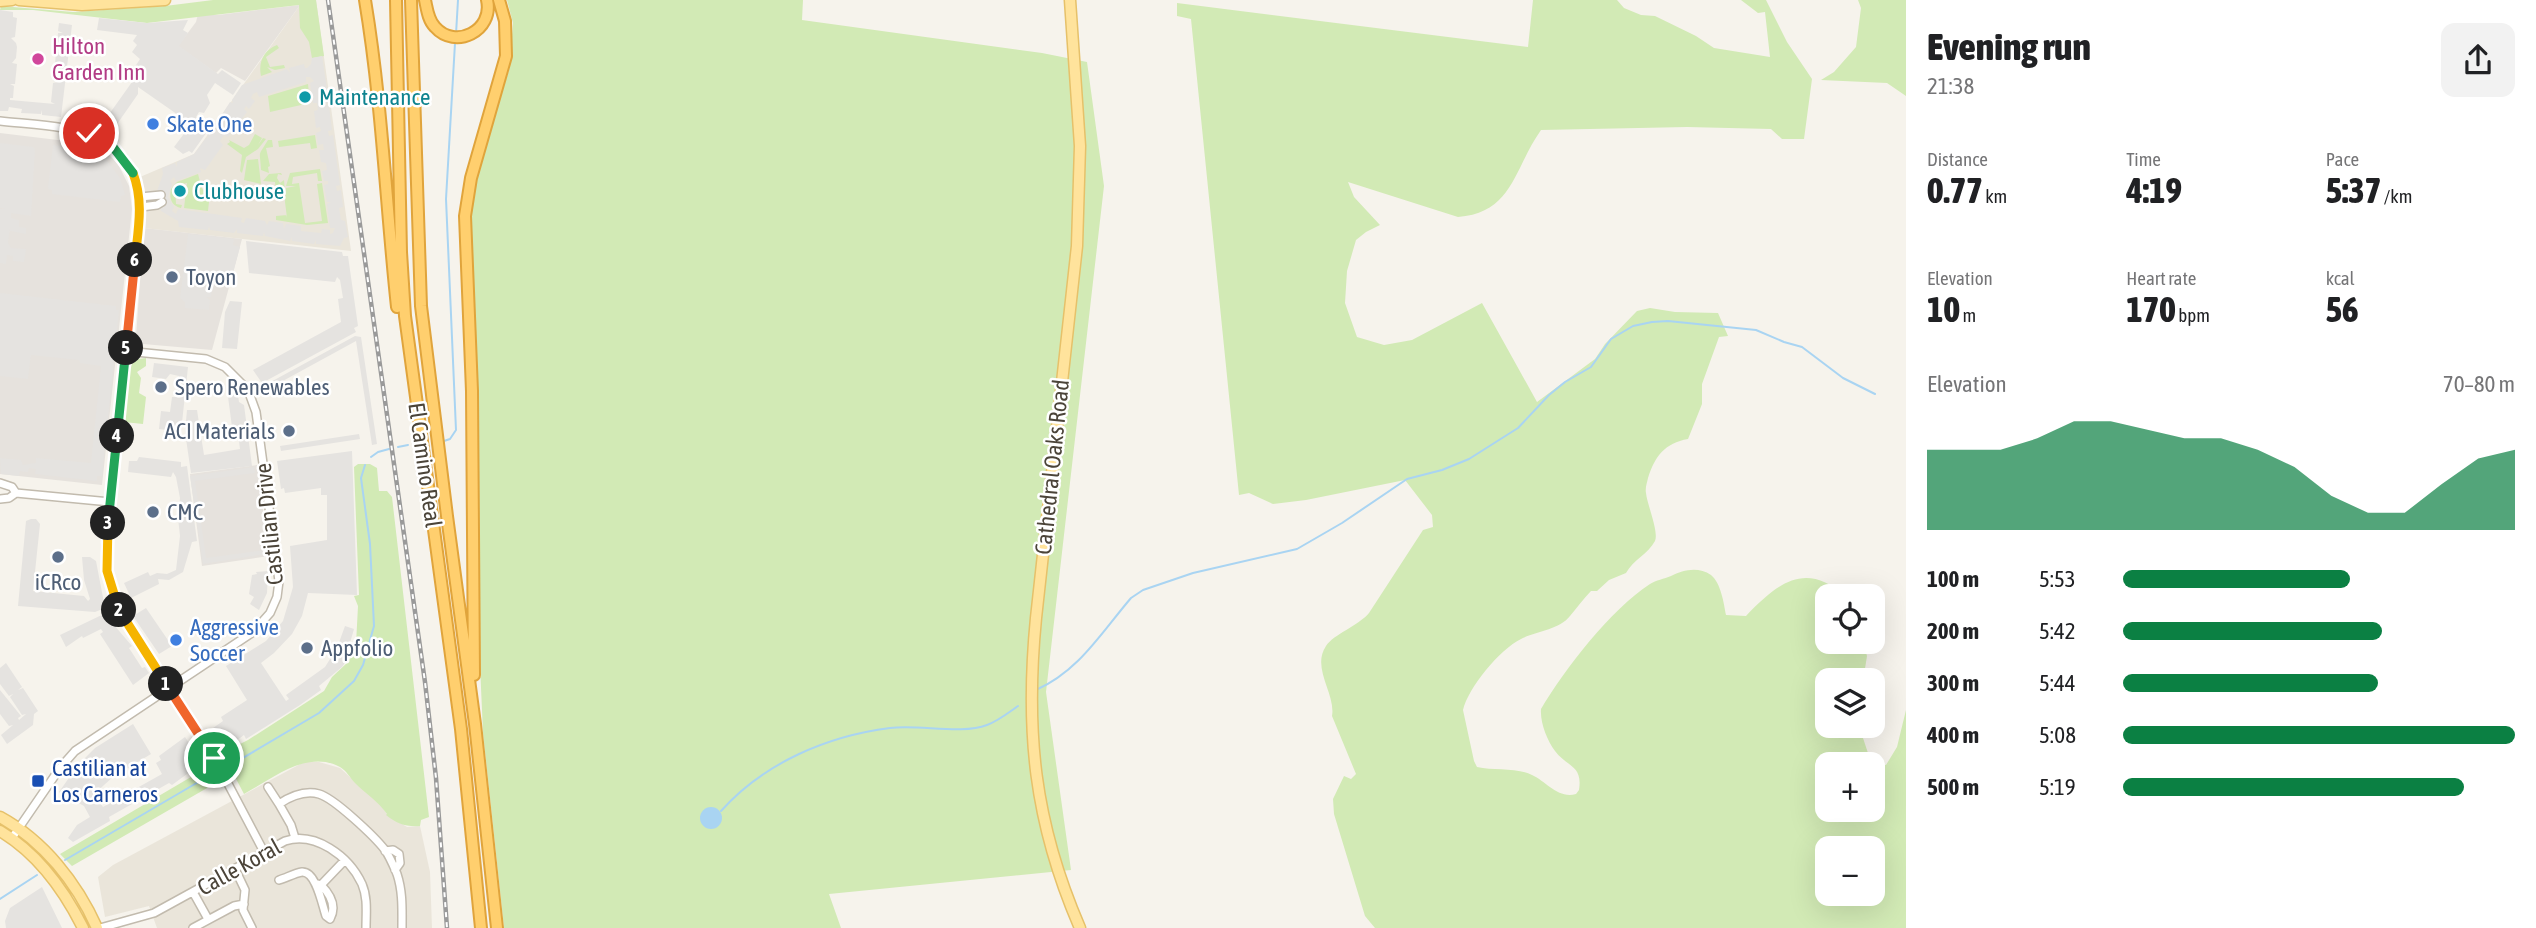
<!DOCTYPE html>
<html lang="en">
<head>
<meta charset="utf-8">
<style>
	body { margin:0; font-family:"Asap Condensed",sans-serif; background:#f2f2f2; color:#202124; height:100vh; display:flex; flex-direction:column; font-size:26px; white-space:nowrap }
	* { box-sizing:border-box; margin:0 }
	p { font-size:23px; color:#757577 }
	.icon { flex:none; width:38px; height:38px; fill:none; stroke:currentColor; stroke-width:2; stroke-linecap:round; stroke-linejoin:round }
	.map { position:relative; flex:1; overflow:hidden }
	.drawer { display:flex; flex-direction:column; background:#fff; width:630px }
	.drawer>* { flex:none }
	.fabs { position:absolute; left:1815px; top:584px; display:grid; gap:14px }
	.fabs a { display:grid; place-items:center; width:70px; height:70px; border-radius:14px; background:#fff; box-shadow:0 7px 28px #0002; font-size:35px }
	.pin { position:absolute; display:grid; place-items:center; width:60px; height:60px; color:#fff; margin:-30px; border:4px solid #fff; border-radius:50%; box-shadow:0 2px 7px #0007 }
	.km { position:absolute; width:35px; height:35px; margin:-18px; border-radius:50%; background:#222; color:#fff; font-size:19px; line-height:35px; text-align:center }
	.round { display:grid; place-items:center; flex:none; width:74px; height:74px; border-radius:14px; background:#f2f2f2 }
	.overview { display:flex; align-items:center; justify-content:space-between; height:119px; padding:0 21px }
	h1 { font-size:38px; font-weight:800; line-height:52px }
	.metrics { display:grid; grid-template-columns:repeat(3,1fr); gap:10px; height:119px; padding:7px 21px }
	.metrics div { display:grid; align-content:center }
	.metrics b { font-size:35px; font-weight:800 }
	.metrics small { font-size:19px; font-weight:400 }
	.metrics p { font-size:19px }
	.chart { height:196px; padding:14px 21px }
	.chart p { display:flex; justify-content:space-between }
	.chart svg { width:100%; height:126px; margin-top:7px; fill:#0b8043; opacity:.7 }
	ul { padding:0 21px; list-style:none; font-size:23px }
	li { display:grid; grid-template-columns:112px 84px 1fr; align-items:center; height:52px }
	li i { height:18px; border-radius:9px; background:#0b8043 }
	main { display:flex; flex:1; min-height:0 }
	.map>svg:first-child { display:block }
	.residential { fill:#eae5da }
	.industrial { fill:#e6e2dd }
	.green { fill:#d2eab5; fill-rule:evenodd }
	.parking { fill:#e5e3e0; fill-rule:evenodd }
	.water { fill:#a9d4f2 }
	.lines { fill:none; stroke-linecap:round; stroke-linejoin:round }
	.stream { stroke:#a9d4f2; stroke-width:2 }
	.minor-casing { stroke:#c2bbae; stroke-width:10 }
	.major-casing { stroke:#e6c16a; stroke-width:13 }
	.highway-casing { stroke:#e0a43c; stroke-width:14 }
	.minor { stroke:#fff; stroke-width:7 }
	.major { stroke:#ffe39c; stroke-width:10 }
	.highway { stroke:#ffcf6e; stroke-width:10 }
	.rail-casing { stroke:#9a9a9a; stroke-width:4.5 }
	.rail { stroke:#fff; stroke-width:2; stroke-dasharray:5; stroke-linecap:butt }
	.split-1-casing { stroke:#fff; stroke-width:14 }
	.split-2-casing { stroke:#fff; stroke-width:14 }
	.split-3-casing { stroke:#fff; stroke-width:14 }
	.split-4-casing { stroke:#fff; stroke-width:14 }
	.split-5-casing { stroke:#fff; stroke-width:14 }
	.split-6-casing { stroke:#fff; stroke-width:14 }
	.split-7-casing { stroke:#fff; stroke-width:14 }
	.split-8-casing { stroke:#fff; stroke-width:14 }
	.split-1 { stroke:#f0652b; stroke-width:9 }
	.split-2 { stroke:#f5b400; stroke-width:9 }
	.split-3 { stroke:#f5b400; stroke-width:9 }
	.split-4 { stroke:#22a559; stroke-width:9 }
	.split-5 { stroke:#22a559; stroke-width:9 }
	.split-6 { stroke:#f0652b; stroke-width:9 }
	.split-7 { stroke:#f5b400; stroke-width:9 }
	.split-8 { stroke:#22a559; stroke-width:9 }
	.hotel-dot { fill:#d1479c; stroke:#fff; stroke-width:2.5 }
	.culture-dot { fill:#0f9aa8; stroke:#fff; stroke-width:2.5 }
	.shop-dot { fill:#3f7fe0; stroke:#fff; stroke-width:2.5 }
	.service-dot { fill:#5c6f8a; stroke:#fff; stroke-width:2.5 }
	.transit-dot { fill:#1a4fb4; stroke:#fff; stroke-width:2.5 }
	.labels { text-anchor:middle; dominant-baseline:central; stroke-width:5; stroke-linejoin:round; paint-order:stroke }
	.hotel-label { font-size:23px; fill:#b23c85; stroke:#fff; text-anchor:start }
	.culture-label { font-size:23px; fill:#0d838f; stroke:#fff; text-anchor:start }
	.shop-label { font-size:23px; fill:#366cbe; stroke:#fff; text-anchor:start }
	.service-label { font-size:23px; fill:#4e5e75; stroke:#fff; text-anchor:start }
	.street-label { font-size:23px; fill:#4b4439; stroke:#fff }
	.transit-label { font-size:23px; fill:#164399; stroke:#fff; text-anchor:start }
</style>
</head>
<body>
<main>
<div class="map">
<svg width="1906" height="928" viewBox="0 0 1906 928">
	<rect width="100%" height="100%" fill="#f6f3ec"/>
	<path class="residential" d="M310 0H316L351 251 144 228 146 200 140 177 194 154 300 5Z
		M304 762H319L340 768 380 804 387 814 407 827 420 826 430 872 432 928H157L149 906 105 917 98 877 113 865Z"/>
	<path class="industrial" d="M300 5 245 81 221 68 216 73 178 46 196 22 198 14 218 15Z
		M0 133 99 145 118 164 129 186 132 209 102 485 0 474Z
		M144 228 242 239 212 350 143 344 136 336Z
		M257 465 269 556 202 566 190 474Z"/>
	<path class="green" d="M213 0H316L324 56 312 58 309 42 300 28 299 5 147 23 33 10H0L1 6 73 12 165 6Z
		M507 0H803L802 20 1042 53 1087 62 1104 186 1046 692 1071 870 829 894 841 928H504L483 733 479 642 477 392 470 210 482 154 509 70 513 23Z
		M1533 0H1617L1624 8 1641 15 1655 16 1696 36 1714 48 1770 57 1765 12 1758 13 1741 0H1766L1787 42 1812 79 1804 139H1782L1771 129 1687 127 1541 130C1514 168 1513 213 1458 217L1348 182 1354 197 1380 225 1366 232 1356 240 1347 271 1345 303 1357 337 1384 345 1412 340 1482 303 1537 402 1595 359 1605 344 1637 311 1650 308 1675 312 1718 313 1728 336 1719 337 1702 384V404L1688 439C1665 443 1655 456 1648 478 1647 483 1645 488 1646 493 1647 504 1659 532 1655 541 1648 554 1633 560 1626 573L1609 580 1597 591H1591C1583 599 1577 608 1570 616 1559 630 1536 631 1521 639 1500 649 1468 688 1463 710L1474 761 1477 767C1494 771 1516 767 1532 775 1547 782 1558 799 1576 794L1579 790C1583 765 1567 767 1555 751 1547 740 1540 723 1541 709 1565 669 1610 610 1650 584 1656 580 1664 579 1671 576 1683 570 1698 566 1711 575 1721 583 1724 604 1726 615L1746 616C1776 585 1805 559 1846 597H1827V642H1863L1867 656 1863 681H1827V726H1859L1871 762 1886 765 1897 747 1906 710V928H1375L1365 916 1334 814 1333 799 1344 776 1351 779 1356 774 1332 716C1336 694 1311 668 1326 646 1334 634 1358 626 1369 613L1423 530 1433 527 1432 515 1405 480 1306 500 1273 504 1249 493 1239 495 1191 19 1177 16V3L1528 47ZM1827 765H1872V810H1827ZM1827 849H1872V894H1827Z
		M1858 0H1906V96L1887 83 1821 80 1834 72 1856 47 1861 8Z
		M277 45 279 48 266 57 270 67 284 65 285 68 275 70 267 67 272 72 261 76C258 62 264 50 277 45Z
		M308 84 310 103 270 112 268 96Z
		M255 134 262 138 258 145 263 138 266 139 258 149 246 157 242 173 240 171 242 155 227 144 230 142 229 140 244 148 249 145Z
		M315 135 317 148 311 149 310 143 279 147 278 141Z
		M268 140H272L273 147 266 148 270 166 268 167 269 173 261 170C260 149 257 158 268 140Z
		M258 159 261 184 244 180 247 160Z
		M320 169 322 181H318L317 173 293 177 292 184 299 183 305 223 322 221 317 184 322 183 328 223 307 225 276 220V216L287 215V218L285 202 286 188 296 186H286L290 173Z
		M281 173 282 175 278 174 277 178 280 183 284 180 285 192 276 193 275 182 263 181 269 174Z
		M198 174 202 189 210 193 208 211 184 208 187 183 175 186 176 204 182 205 181 208C171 206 169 198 171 189L177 182Z
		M146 358V366L137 372 141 378 139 393 146 397 143 424 124 422 130 369 132 364 138 359Z
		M358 464H370L377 468 379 491H387L392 497 429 817 421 820 420 826C406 827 397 824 386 815L387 814C378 801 366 794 355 783 350 778 347 771 340 767 307 749 272 779 244 794L233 773 225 775 220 763 226 756 228 750 248 740 324 691 332 677 348 662 356 644 358 606 354 596 359 595 354 467Z
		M208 767 214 784 72 866 60 854Z"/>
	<path class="parking" d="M0 10 13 12V17L17 18 15 37 11 38 16 43 17 47 16 58 12 63 17 64 15 84H10L14 86 13 98H10V100L55 104 51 102 53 83 58 82 53 81 55 65H60L55 64 56 52H61L62 49 57 48 58 33H63L58 31 59 23 72 25 61 117 42 115V110L41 114 21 113 22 109 9 107 8 111H0Z
		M99 18 147 23 188 20 183 30 188 33 179 46 218 74 222 70 241 83 233 95 215 83 207 95 210 103 204 113 199 112 196 117 197 121 209 129 192 153 189 151 183 154 174 147 189 127 194 130V126L138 87V94L115 127 105 120 132 82V78L129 76 140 59 132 52 137 45 133 41 137 35 97 30Z
		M322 56 329 103 324 104 329 106 332 130 328 131 329 136 333 135 340 185 336 186 337 191 341 190 343 207 339 208 341 220 345 221 348 237 344 238 340 246 316 244V240L314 244 292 241V237L290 241 265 236 264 232 263 236 237 233V229L234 233 210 230 209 226 208 230 179 227 178 221 161 211 156 194 163 174 162 168 175 163 177 167V162L194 154 206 138H208L207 136 218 120 222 122 219 119 230 102 233 103 232 100 242 85 287 69 290 73 289 68 304 64 305 68H307L311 64 312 58ZM306 77H310L314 81 310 83 313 103H317L318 110 314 111 316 128 320 127 321 131 316 133 318 145 323 144 324 150H319L321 162 326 163 327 170 322 171 324 181H328V184L324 185 327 202H331L327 204 330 228H335L333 233 330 234V230L322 229 321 233 301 231V226L286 224 284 229 283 223 269 221 267 225 265 221 246 218 244 223 241 222 242 218 178 209 176 214 172 211 174 207 168 197 172 184 170 181 174 177 176 181 201 172 200 168 205 170 223 145 220 141 224 135 228 137 247 112 244 109 246 106 249 109 255 101 251 98 253 94 257 92 259 97 306 82Z
		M0 143 33 147 35 149 31 216 11 213V218L19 220V227L26 228V234L10 231V227L8 243 11 248 26 249 24 262 13 261V256L7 255 6 264 0 263V209H5L0 208Z
		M53 145 90 149 102 154 120 178 125 195 121 196 120 202 52 194V190L48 189Z
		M188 234 234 239 233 245 240 247 232 277 214 274 211 297H206L210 300 209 310 185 308V302L180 298Z
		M246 241 342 252 343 256H348L358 326 354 328 356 332 262 383 253 370 341 322 338 299 343 298 340 280 337 277 335 282 249 273Z
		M0 293 116 306V310H119L102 476H97V481L35 474 36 469 29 468 28 472 20 471 19 476 1 474 0 458 21 460 23 465 36 463V458L91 463 101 366 80 363 79 360 31 355 28 379 0 376Z
		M230 301 242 302 237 349 222 348 225 312Z
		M355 336 361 337 377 444 372 445 356 341 270 388 267 384Z
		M154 363 188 367 181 432 159 429 161 411 170 412 172 397H177L179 376 170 374 166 379 152 377Z
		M231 384 237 389 239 402 244 405 252 466 191 473 185 432 187 410H197L204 455 240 449 237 426 232 427 227 389Z
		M359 434 360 439 281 451 280 446Z
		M352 451 357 595 308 593 302 616 292 634 274 653 261 663 286 701 289 699 286 695 325 667 337 648 345 626 354 629 347 653 350 656 342 667 319 686 321 690 300 705 246 739 244 735 225 749 213 728 223 721 221 717 247 700 226 666 266 641 283 621 293 587 290 546 327 540V495H321V488L285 493 284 488 281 489 277 461Z
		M139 457 181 462V467L187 466 197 541 192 542 183 572 169 580 158 579 159 584 131 598 124 583 148 572 150 576 157 573 167 574 176 570 180 536 178 518 180 498 176 477 173 472 171 477 128 472 129 461H137Z
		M254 467 255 473 195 481 206 558 265 550V554L203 564 190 476Z
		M31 519H36L40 524 33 591 84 596 88 601 90 599 84 580 82 557H90L96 561 105 608 95 612 18 606 26 521Z
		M268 571 267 593 259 610 250 604 254 597 249 594 252 575 257 574 256 572Z
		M146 608 172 646 159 654 133 616Z
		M108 612 117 623 114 625 132 646 129 648 142 668 145 667 149 673 133 685 100 634 103 632 101 629 83 638 82 636 66 647 60 635Z
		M6 663 22 687 18 690 23 688 38 711 34 714 33 725 7 744 1 735 13 725 9 726 0 714V690L21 716 18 718 19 720 26 714 22 715 10 697 13 694 9 696 0 684V668Z
		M133 724 151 754 113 777 94 794 103 807 162 774 156 763 161 760 159 756 185 737 202 763 172 785 169 783 109 817 110 821 73 842 68 838 77 825 90 817 84 806 59 792 78 765 95 748Z
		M42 887 62 928H6L5 921 10 908Z"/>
	<path class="water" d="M700 818a11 11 0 1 1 22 0a11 11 0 1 1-22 0Z"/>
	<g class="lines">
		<path class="stream" d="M456 34 458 0
			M444 441 450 439 456 430 446 199 455 43
			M398 447 408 445
			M371 457 378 452 389 449
			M1036 690C1079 671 1101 633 1131 598L1143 590 1193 573 1297 549 1342 523 1407 479 1442 470 1469 459 1518 428 1549 395 1565 382 1591 367 1611 339 1633 326 1652 322 1668 321 1756 330 1784 342 1802 347 1843 378 1875 394
			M231 765 319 713 354 681 363 665 374 626 370 544 361 478 365 465
			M721 811C764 763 827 736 890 728 919 724 961 735 987 725 998 721 1008 713 1018 706
			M65 860 212 774
			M0 899 37 875"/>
		<defs>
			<path id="minor" d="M0 121C64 128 134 124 141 207L106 542C105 568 110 592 122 615L215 759 264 852
				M140 197 161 195
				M141 207 157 205 162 202
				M0 483 12 487 16 493
				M0 499 9 498 16 493 110 502
				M268 787 279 804
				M12 838 60 768 75 751 253 632 270 613 277 597 279 581 256 412 248 390 225 367 206 359 126 351
				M295 838 291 825 279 804C291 796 304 790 319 794 334 798 375 837 385 850 390 857 394 867 397 874 403 892 402 910 402 928
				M385 851 393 850 399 854 400 863 395 870
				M235 869 245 890 243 910 252 928
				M279 880C286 878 295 873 302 872 316 871 322 904 326 916L330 919C337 906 330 894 321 885L317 884
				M321 885 344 861
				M193 892 208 919
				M100 928 154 913 285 841C315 831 349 856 362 884 368 898 366 913 366 928
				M193 928 234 906 244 904"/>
			<path id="major" d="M19 0 82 5 165 0
				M1070 0 1080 146 1077 246 1036 618C1025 731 1034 822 1080 928
				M0 1 12 0
				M0 817C44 841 77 883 97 928
				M0 831C37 853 64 890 83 928"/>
			<path id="highway" d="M365 0C382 102 386 205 397 307
				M396 0 401 252 405 316 461 729 481 928
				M411 0 421 306 447 516 475 724 497 928
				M425 0C427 9 428 20 435 27 455 50 494 31 487 0
				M474 675 472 391 465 216 471 178 506 56 505 21 499 0"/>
		</defs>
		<use href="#minor" class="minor-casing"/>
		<use href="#major" class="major-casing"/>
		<use href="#highway" class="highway-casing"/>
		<use href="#minor" class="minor"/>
		<use href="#major" class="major"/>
		<use href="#highway" class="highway"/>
		<defs>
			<path id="rail" d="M328 0 425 682 436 778 447 928"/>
		</defs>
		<use href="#rail" class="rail-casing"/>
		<use href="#rail" class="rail"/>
	</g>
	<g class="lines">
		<defs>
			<path id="split-1" d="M166 684 214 758"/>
			<path id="split-2" d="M119 610 166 684"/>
			<path id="split-3" d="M108 523 107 571 119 610"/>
			<path id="split-4" d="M108 523 117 436"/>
			<path id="split-5" d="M117 436 126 348"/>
			<path id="split-6" d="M126 348 135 260"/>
			<path id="split-7" d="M133 173C144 202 138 230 135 260"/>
			<path id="split-8" d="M89 133 113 147 133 173"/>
		</defs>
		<use href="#split-1" class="split-1-casing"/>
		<use href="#split-2" class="split-2-casing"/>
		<use href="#split-3" class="split-3-casing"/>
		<use href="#split-4" class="split-4-casing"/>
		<use href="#split-5" class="split-5-casing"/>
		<use href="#split-6" class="split-6-casing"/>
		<use href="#split-7" class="split-7-casing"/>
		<use href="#split-8" class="split-8-casing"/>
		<use href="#split-1" class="split-1"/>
		<use href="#split-2" class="split-2"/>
		<use href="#split-3" class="split-3"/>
		<use href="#split-4" class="split-4"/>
		<use href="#split-5" class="split-5"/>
		<use href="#split-6" class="split-6"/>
		<use href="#split-7" class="split-7"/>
		<use href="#split-8" class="split-8"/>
	</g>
	<circle class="hotel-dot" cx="38" cy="59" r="7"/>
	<g class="culture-dot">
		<circle cx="305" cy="97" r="7"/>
		<circle cx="180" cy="191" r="7"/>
	</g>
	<g class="shop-dot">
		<circle cx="153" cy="124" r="7"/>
		<circle cx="176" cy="640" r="7"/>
	</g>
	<g class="service-dot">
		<circle cx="172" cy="277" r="7"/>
		<circle cx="161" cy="387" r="7"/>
		<circle cx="289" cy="431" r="7"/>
		<circle cx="153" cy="512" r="7"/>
		<circle cx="58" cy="557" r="7"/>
		<circle cx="307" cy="648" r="7"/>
	</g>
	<rect class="transit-dot" x="31" y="774" width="14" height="14" rx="3.5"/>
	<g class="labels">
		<g class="hotel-label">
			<text x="52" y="46">Hilton<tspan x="52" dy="26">Garden Inn</tspan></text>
		</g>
		<g class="culture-label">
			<text x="319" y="97">Maintenance</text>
			<text x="194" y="191">Clubhouse</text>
		</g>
		<g class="shop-label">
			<text x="167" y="124">Skate One</text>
			<text x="190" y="627">Aggressive<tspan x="190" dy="26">Soccer</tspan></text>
		</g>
		<g class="service-label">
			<text x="186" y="277">Toyon</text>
			<text x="175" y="387">Spero Renewables</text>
			<text x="275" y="431" text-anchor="end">ACI Materials</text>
			<text x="167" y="512">CMC</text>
			<text x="58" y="582" text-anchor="middle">iCRco</text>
			<text x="321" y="648">Appfolio</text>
		</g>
		<g class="street-label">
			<text transform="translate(425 465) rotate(82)">El Camino Real</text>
			<text transform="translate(1052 467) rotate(-84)">Cathedral Oaks Road</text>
			<text transform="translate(269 524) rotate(-96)">Castilian Drive</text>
			<text transform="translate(239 867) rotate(-29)">Calle Koral</text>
		</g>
		<g class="transit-label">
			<text x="52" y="768">Castilian at<tspan x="52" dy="26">Los Carneros</tspan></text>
		</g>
	</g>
</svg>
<div class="fabs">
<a><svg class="icon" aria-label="locate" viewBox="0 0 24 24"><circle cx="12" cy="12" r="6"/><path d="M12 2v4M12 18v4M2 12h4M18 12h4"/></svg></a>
<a><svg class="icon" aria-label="layers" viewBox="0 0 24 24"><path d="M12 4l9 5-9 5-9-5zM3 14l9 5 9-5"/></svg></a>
<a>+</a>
<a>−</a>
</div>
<div class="pin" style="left:214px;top:758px;background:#1e9e55"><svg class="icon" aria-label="arrive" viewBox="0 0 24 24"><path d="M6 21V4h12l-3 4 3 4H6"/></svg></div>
<div class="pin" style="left:89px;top:133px;background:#d93025"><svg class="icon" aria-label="check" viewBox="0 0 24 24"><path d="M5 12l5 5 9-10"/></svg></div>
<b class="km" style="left:166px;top:684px">1</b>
<b class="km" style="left:119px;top:610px">2</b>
<b class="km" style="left:108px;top:523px">3</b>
<b class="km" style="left:117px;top:436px">4</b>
<b class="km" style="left:126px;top:348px">5</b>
<b class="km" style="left:135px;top:260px">6</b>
</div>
<section class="drawer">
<div class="overview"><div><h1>Evening run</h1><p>21:38</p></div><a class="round"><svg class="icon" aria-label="share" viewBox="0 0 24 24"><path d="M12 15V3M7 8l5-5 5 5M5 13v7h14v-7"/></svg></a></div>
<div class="metrics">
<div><p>Distance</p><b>0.77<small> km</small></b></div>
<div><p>Time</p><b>4:19</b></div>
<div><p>Pace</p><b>5:37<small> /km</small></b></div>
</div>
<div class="metrics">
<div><p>Elevation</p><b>10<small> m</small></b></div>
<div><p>Heart rate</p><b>170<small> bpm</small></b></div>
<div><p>kcal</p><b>56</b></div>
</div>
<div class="chart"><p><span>Elevation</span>70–80 m</p>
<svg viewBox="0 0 160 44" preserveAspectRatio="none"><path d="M0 44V16L10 16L20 16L30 12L40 6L50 6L60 9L70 12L80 12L90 16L100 22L110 32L120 38L130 38L140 28L150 19L160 16V44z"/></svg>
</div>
<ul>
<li><b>100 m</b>5:53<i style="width:58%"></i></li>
<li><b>200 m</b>5:42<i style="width:66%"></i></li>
<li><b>300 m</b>5:44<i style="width:65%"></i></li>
<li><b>400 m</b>5:08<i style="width:100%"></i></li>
<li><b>500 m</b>5:19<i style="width:87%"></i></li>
</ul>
</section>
</main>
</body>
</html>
